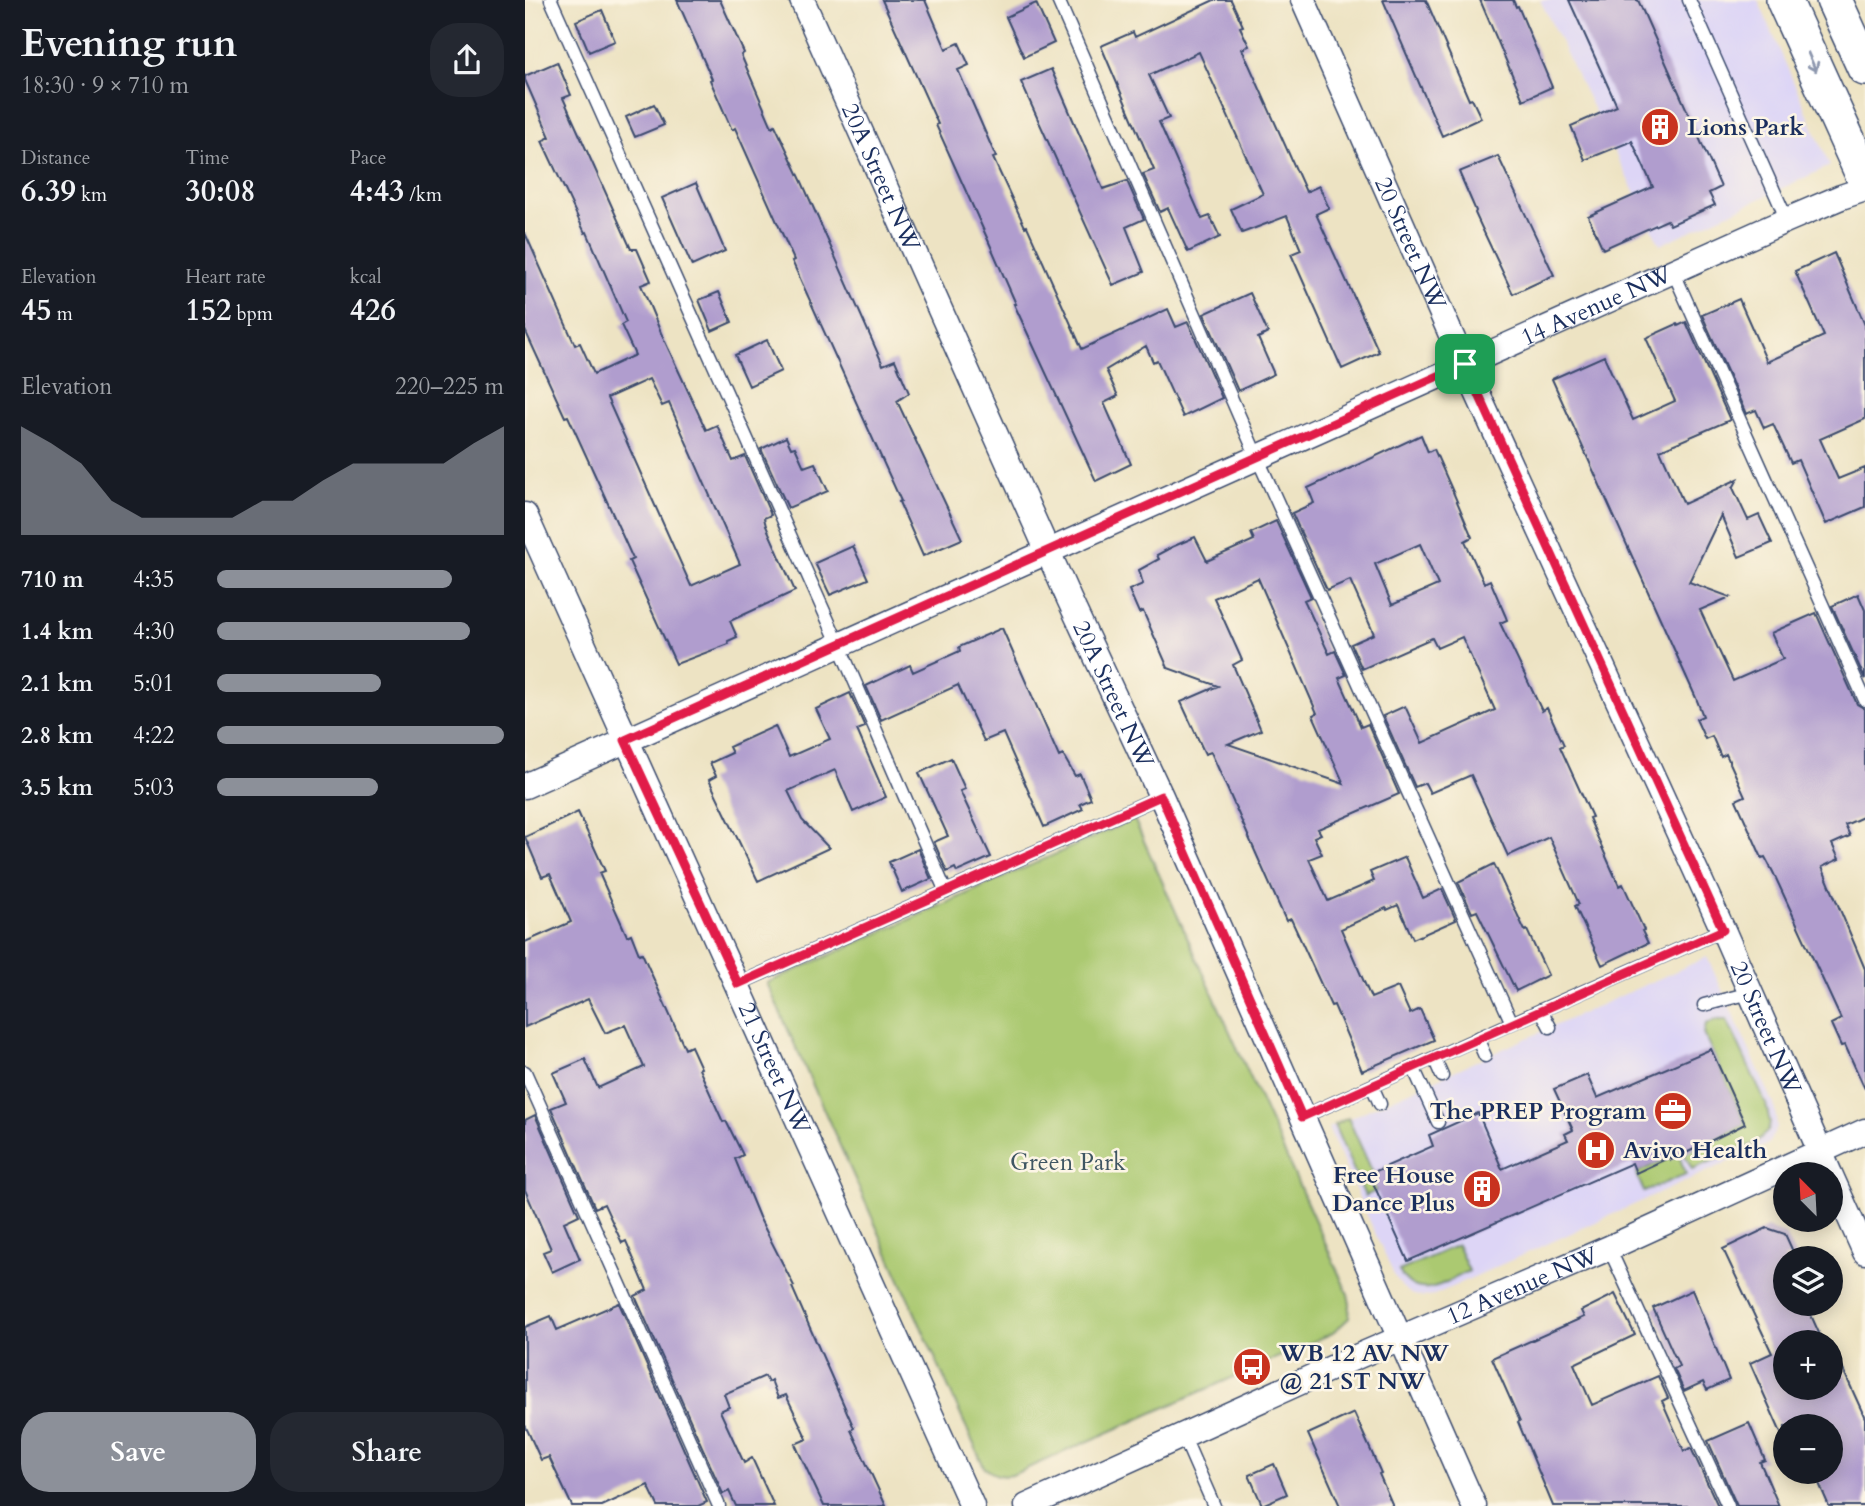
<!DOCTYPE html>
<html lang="en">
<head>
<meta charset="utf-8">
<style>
	body { margin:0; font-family:Cardo,serif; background:#242831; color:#f1f3f6; height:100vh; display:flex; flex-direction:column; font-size:26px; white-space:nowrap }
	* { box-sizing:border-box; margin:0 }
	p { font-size:23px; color:#9ea1a6 }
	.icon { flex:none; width:38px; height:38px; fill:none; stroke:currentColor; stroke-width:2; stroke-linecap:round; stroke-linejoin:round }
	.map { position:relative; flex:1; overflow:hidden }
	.sheet { display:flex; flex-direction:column; background:#171b24; width:525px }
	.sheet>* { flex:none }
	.needle { width:46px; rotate:336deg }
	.buttons { position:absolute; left:1248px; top:1162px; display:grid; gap:14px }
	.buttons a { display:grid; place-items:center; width:70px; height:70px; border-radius:50%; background:#171b24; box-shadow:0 4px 18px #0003; font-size:35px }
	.pin { position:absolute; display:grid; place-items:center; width:60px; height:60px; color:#fff; margin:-30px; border-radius:14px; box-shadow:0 4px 10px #0006 }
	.round { display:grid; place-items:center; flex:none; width:74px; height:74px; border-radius:28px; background:#242831 }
	.summary { display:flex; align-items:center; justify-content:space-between; height:119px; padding:0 21px }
	h1 { font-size:38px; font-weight:700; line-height:52px }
	.figures { display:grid; grid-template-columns:repeat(3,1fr); gap:10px; height:119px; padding:7px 21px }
	.figures div { display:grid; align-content:center }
	.figures b { font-size:30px; font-weight:700 }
	.figures small { font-size:19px; font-weight:400 }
	.figures p { font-size:19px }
	.chart { height:196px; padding:14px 21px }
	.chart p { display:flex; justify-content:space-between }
	.chart svg { width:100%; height:126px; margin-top:7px; fill:#8c9099; opacity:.7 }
	.cta { display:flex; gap:14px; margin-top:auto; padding:14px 21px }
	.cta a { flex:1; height:80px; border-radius:28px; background:#8c9099; color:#fff; font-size:28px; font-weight:700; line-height:80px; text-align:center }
	.cta a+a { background:#242831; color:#f1f3f6 }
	ul { padding:0 21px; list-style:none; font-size:23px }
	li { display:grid; grid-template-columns:112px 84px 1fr; align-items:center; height:52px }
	li i { height:18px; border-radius:9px; background:#8c9099 }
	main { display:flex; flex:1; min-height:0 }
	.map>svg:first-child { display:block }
	.built { fill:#ddd5f6 }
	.green { fill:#abc971; stroke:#637c68; stroke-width:2 }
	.building { fill:#b09dce; fill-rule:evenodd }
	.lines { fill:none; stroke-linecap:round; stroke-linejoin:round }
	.lane-casing { stroke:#3a4a6d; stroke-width:15 }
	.street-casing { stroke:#3a4a6d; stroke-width:27 }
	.secondary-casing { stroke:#3a4a6d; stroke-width:38 }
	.lane { stroke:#fff; stroke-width:12 }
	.street { stroke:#fff; stroke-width:24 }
	.secondary { stroke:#fff; stroke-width:35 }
	.oneway { stroke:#8d97ae }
	.route-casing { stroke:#fff; stroke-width:14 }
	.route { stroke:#e11d48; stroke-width:9 }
	.labels { text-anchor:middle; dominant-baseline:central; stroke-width:5; stroke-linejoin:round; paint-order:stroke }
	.poi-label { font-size:24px; font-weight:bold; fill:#1b2f5e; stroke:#fcf5e5; text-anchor:start }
	.street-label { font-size:24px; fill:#1b2f5e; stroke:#fcf5e5 }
	.park-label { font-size:24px; fill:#3f5663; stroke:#fcf5e5 }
</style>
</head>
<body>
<main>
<section class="sheet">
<div class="summary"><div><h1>Evening run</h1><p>18:30 · 9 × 710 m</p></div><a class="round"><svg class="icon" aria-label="share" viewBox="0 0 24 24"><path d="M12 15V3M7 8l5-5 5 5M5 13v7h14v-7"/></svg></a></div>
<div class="figures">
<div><p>Distance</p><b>6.39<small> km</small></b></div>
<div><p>Time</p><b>30:08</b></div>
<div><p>Pace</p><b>4:43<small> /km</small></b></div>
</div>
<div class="figures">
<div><p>Elevation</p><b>45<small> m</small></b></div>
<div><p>Heart rate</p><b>152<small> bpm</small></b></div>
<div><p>kcal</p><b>426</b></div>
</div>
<div class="chart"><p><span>Elevation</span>220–225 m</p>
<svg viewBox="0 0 160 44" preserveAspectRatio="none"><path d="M0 44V6L10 12L20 19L30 32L40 38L50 38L60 38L70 38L80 32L90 32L100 25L110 19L120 19L130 19L140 19L150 12L160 6V44z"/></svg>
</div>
<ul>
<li><b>710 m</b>4:35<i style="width:82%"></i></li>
<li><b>1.4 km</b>4:30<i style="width:88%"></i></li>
<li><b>2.1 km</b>5:01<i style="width:57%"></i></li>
<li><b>2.8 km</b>4:22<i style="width:100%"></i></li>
<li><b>3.5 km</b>5:03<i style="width:56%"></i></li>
</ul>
<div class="cta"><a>Save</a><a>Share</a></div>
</section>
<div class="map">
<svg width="1340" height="1506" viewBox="0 0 1340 1506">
	<rect width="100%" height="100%" fill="#fcf5e5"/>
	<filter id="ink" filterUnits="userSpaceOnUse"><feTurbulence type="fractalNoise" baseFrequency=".0143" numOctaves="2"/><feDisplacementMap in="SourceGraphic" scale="14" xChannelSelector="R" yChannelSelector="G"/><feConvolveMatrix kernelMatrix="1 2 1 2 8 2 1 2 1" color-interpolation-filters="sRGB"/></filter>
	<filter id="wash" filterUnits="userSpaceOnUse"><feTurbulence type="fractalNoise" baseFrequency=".00686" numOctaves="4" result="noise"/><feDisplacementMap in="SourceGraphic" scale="28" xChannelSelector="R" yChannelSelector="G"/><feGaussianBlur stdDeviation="1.57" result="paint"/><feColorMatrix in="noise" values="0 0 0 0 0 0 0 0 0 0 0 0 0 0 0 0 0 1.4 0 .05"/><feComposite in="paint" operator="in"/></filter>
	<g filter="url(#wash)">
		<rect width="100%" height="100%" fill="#ede3c3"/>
		<path class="built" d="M1015 0H1233L1305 166 1135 245Z
			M1182 957 1249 1104 1252 1127 1243 1144 909 1295 898 1297 886 1294 877 1287 869 1275 803 1128Z"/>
		<path class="green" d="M609 819 823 1294 825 1304 824 1318 808 1333 487 1475C475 1477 469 1475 459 1467L242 983Z
			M1189 1020H1202L1241 1104 1245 1123 1243 1131 1229 1144 1167 1169 1159 1153 1220 1124 1179 1034 1181 1024Z
			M823 1118 848 1173 851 1191 840 1196 809 1125Z
			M1154 1156 1161 1174 1119 1192 1111 1173 1145 1157Z
			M932 1245 944 1271C919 1283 892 1303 874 1271Z"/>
		<g id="blocks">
			<path class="building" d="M152 0H195L219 53 216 55 247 127 250 125 277 182 358 365 370 360 384 393 372 401 437 539 398 556 374 502 376 501 267 261 269 260 210 128 207 130 185 80 187 79Z
				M357 0H400L421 49 434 43 444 65 433 70 471 157 468 158 500 227 502 226 557 349 643 309 651 327 663 322 697 398 658 417 632 360 628 362 621 346 581 370 593 396 579 403 606 464 571 481 489 304H491L463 240 411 125 413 124Z
				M689 0H706L718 26 715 27 724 46 717 49 781 192 794 186 804 208 791 214 854 352 817 369 766 254 776 250 762 216 717 233 706 209 738 194 674 52 624 75 644 118 634 122 677 219 685 216 695 237 663 252 643 208 635 212 618 174 629 170 576 46 608 32 610 37Z
				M858 0H901L944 100 947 99 956 118 917 136Z
				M955 0H988L991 7 993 6 1027 87 998 100Z
				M1044 0H1113L1196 187 1184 193 1190 205 1145 225 1142 220 1078 249 1063 216 1128 187 1107 141 1060 160 1046 126 1092 106Z
				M511 3 529 43 499 57 481 17Z
				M77 10 90 41 64 52 51 21Z
				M32 62 46 95 38 98 106 249H112L126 281 116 285 136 333 181 430 192 425 208 461 220 456 246 515 239 518 241 526 270 591 205 621 212 637 203 641 204 644 151 664 104 561 108 559 85 508 43 416 40 417 0 330V233L50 345 55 343 69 374 110 355 96 325 101 322 62 232 60 233 17 141 25 137 0 80V76ZM124 379 137 406 144 403 215 564 166 586 82 398Z
				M526 69 578 189 602 181 619 219 601 227 619 272 588 285 496 82Z
				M129 104 139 125 110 137 101 117Z
				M973 156 1029 275 988 294 956 226 950 213 951 211 934 172Z
				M171 183 200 251 167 266 137 198Z
				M1309 253 1340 325V419L1295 439 1313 479 1340 468V507L1301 524 1273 460 1266 463 1248 424 1239 428 1231 410 1221 414 1177 315 1214 299 1242 362 1299 336 1270 271Z
				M194 292 207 322 187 331 174 300Z
				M725 293 743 333 733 338 749 374 713 391 679 314Z
				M1161 322 1205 420 1135 450 1159 504 1213 479 1208 488 1223 520 1234 515 1247 543 1214 557 1196 515 1164 582 1205 597 1175 610 1208 681 1258 659 1246 633 1291 613 1332 704 1340 709V816L1320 825 1325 836 1307 844 1314 859 1297 867 1340 969V1089L1320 1045 1316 1046 1306 1024 1316 1019 1248 872 1240 857 1237 858 1211 800 1220 796 1201 754 1196 757 1187 736 1180 739 1171 719 1178 716 1171 698 1027 379 1079 356 1108 420 1150 401 1121 338 1152 324 1153 326Z
				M242 340 256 371 224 386 210 355Z
				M896 435 903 452 909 449 928 492 947 537 940 541 959 583 965 580 980 615 982 620 975 623 1017 711 1022 708 1039 745 1035 747 1067 817 1064 818 1094 886 1098 884 1119 930 1117 931 1123 943 1077 965 1050 906 1054 904 1024 837 983 856 946 775 905 793 900 783 890 787 858 716 880 706 897 743 970 710 937 637 912 648 907 638 837 669 826 644 849 634 825 580 802 590 767 513 789 503 783 488ZM895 544 913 585 867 605 850 564Z
				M261 437 266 448 270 447 279 467 290 463 303 491 263 508 236 449Z
				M751 521 786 597 779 600 781 604 804 654 810 651 821 675 814 678 836 727 843 724 874 794 793 829 796 834 789 837 797 854 784 859 803 901 849 881 845 872 880 857 898 898 917 889 931 920 888 939 873 905 862 910 861 908 816 929 846 998 873 987 885 1014 895 1009 909 1040 837 1071 809 1005 806 1006 766 919 761 921 686 752 680 754 656 702 693 686 643 668 618 611 614 613 604 590 618 584 614 570 634 559 632 555 647 547 670 537 682 561 729 540 726 533ZM733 578 792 713 788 715 819 784 703 744 736 730 708 665 717 660 689 598Z
				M328 546 343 579 305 595 290 563Z
				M1333 594 1340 610V679L1307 606Z
				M477 628 534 757 538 755 550 776 555 774 566 799 555 804 558 809 519 827 478 733 459 741 433 685 356 720 341 686 385 665 388 672 435 651 434 647Z
				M325 693 340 727 332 730 361 797 328 812 310 770 263 791 277 820 304 848 233 881 184 780 191 776 185 763 207 753 204 747 250 726 264 757 305 739 291 709Z
				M426 758 440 789 435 791 466 857 432 872 430 868 422 872 409 842 423 836 394 773Z
				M53 812 80 871 74 873 102 936 106 934 114 954 117 953 160 1049 166 1046 176 1068 174 1069 198 1122 201 1121 218 1155 210 1159 234 1217 269 1286 267 1287 329 1428 326 1430 361 1506H299L270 1444 282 1439 261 1395 253 1398 246 1380 243 1382 240 1376 199 1394 204 1407 195 1411 219 1463 227 1458 249 1506H211L204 1491 198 1494 110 1296 122 1290 101 1241 97 1243 79 1204 70 1208 26 1108 41 1102 28 1073 60 1059 73 1088 119 1067 100 1025 80 1033 63 999 0 1027V942L46 922 25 874 17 877 0 837Z
				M393 849 406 879 377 892 364 862Z
				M969 864 1000 931 1002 930 1023 975 991 991 952 911 947 913 933 882Z
				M1186 1049 1220 1124 1157 1155 1146 1160 1145 1157 1111 1173 1107 1163 883 1261 844 1174 908 1146 904 1135 953 1113 977 1169 1043 1140 1040 1134 1048 1130 1029 1089 1062 1075 1072 1098Z
				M10 1115 54 1215 39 1222 55 1259 27 1272 18 1252 26 1249 0 1190V1120Z
				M1242 1228 1260 1234 1271 1258H1260V1304H1281L1298 1342H1260V1388H1306V1343L1340 1418V1506H1304L1289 1472H1306V1426H1260V1442L1225 1363 1247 1353 1198 1249Z
				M1167 1290 1204 1380 1182 1390 1178 1382 1159 1391 1149 1369 1154 1366 1128 1308Z
				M1090 1294 1110 1335 1049 1364 1067 1405 1133 1376 1143 1398 1137 1401 1159 1451 1166 1448 1193 1506H1028L993 1422 995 1421 967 1358 1059 1317 1056 1311Z
				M94 1303 182 1502 173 1506H133L123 1485 77 1506H47L24 1457 16 1460 0 1425V1327L26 1316 32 1330Z
				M829 1413 856 1473 854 1474 868 1506H815L783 1434Z
				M1224 1423 1240 1460 1235 1462 1254 1506H1212L1183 1441Z
				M749 1464 762 1494 737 1505 724 1475Z"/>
		</g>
	</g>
	<g filter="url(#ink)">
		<use href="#blocks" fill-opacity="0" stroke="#3a4a6d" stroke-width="2"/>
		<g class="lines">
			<defs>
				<path id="lane" d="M26 0 314 645 421 892
					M533 0 732 457 987 1023 1198 930
					M1164 0 1262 220
					M1148 271 1340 700
					M213 984 636 796
					M1179 1005 1225 993
					M1016 1010 1025 1027
					M952 1038 960 1056
					M909 1058 917 1076
					M888 1067 913 1122
					M0 1072 194 1506
					M847 1086 855 1104
					M777 1117 987 1023
					M1084 1248 1203 1506
					M658 1435 689 1506"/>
				<g id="street">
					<path id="s1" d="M277 0 544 599 636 796 949 1506"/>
					<path id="s2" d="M778 0 939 364 1198 930 1305 1174"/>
					<path id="s3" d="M0 515 447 1506"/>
					<path id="s4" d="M0 786 1262 220 1316 197 1340 189"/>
					<path d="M1306 1176 1340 1252"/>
					<path id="s5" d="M502 1506 822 1361 1084 1248 1340 1131"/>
				</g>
				<path id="secondary" d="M1259 0 1340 179
					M1309 0 1340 68"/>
			</defs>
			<use href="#lane" class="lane-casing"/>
			<use href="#street" class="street-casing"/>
			<use href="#secondary" class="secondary-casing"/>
			<use href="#lane" class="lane"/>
			<use href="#street" class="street"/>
			<use href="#secondary" class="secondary"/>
		</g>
		<defs><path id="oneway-shaft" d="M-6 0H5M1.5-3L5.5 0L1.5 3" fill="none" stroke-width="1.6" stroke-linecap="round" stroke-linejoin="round" transform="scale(1.75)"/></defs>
		<use class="oneway" href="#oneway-shaft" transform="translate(1287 62) rotate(66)"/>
	</g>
	<g class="lines" filter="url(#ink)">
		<defs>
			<path id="route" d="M940 364 1198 930 777 1117 636 796 213 984 100 740Z"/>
		</defs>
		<use href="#route" class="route-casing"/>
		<use href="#route" class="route"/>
	</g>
	<defs>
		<symbol id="building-disc" viewBox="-11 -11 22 22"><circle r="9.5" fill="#c8321e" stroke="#fcf5e5"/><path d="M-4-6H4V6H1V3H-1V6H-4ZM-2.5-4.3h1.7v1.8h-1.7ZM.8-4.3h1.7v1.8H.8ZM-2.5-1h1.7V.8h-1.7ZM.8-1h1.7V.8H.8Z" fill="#fff"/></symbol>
		<symbol id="office-disc" viewBox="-11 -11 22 22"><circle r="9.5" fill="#c8321e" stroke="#fcf5e5"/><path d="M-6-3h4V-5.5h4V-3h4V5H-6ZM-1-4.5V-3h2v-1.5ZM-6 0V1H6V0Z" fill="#fff"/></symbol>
		<symbol id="hospital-disc" viewBox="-11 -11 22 22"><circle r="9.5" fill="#c8321e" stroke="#fcf5e5"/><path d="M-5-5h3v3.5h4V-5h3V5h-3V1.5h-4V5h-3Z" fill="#fff"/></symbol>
		<symbol id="bus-disc" viewBox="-11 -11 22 22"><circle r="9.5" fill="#c8321e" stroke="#fcf5e5"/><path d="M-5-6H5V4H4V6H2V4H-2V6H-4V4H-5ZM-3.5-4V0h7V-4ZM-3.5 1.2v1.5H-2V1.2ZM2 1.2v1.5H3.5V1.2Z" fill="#fff"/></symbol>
	</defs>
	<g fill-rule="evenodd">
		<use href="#building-disc" x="1113" y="105" width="44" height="44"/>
		<use href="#office-disc" x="1126" y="1089" width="44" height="44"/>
		<use href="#hospital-disc" x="1049" y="1128" width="44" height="44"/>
		<use href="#building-disc" x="935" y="1167" width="44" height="44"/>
		<use href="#bus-disc" x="705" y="1345" width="44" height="44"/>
	</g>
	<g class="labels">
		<g class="poi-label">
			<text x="1162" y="127">Lions Park</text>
			<text x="1121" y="1111" text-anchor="end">The PREP Program</text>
			<text x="1098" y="1150">Avivo Health</text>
			<text x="930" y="1175" text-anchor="end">Free House<tspan x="930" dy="28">Dance Plus</tspan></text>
			<text x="754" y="1353">WB 12 AV NW<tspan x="754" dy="28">@ 21 ST NW</tspan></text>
		</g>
		<g class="street-label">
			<text stroke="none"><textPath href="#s1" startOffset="194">20A Street NW</textPath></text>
			<text stroke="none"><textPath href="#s2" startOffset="266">20 Street NW</textPath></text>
			<text stroke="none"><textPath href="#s4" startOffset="1174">14 Avenue NW</textPath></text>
			<text stroke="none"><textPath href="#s1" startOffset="761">20A Street NW</textPath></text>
			<text stroke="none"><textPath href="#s2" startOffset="1127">20 Street NW</textPath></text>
			<text stroke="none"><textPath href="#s3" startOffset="607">21 Street NW</textPath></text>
			<text stroke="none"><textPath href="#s5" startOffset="542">12 Avenue NW</textPath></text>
		</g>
		<g class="park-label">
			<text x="543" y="1162">Green Park</text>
		</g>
	</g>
</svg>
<div class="buttons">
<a><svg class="needle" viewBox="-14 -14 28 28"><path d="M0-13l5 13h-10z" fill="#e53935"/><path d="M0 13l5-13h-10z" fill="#9ea1a6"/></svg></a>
<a><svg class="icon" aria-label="layers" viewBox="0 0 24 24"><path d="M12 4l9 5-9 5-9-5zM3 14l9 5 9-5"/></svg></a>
<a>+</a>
<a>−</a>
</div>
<div class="pin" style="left:940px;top:364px;background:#1e9e55"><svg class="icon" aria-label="arrive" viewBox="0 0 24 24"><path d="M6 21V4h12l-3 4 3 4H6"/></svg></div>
</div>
</main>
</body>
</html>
